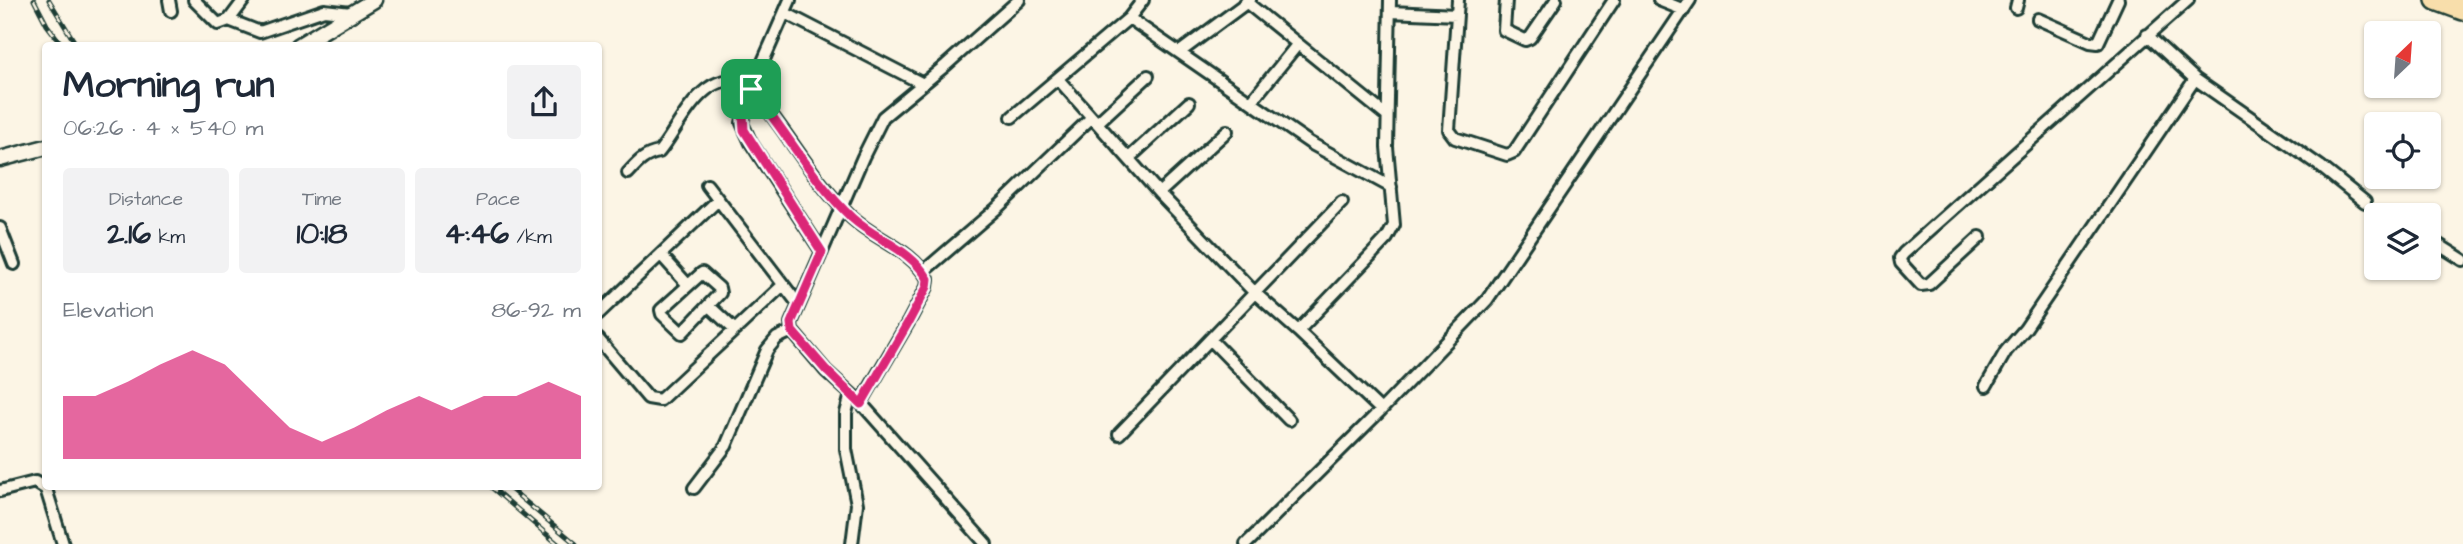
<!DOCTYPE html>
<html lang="en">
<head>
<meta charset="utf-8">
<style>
	body { margin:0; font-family:"Architects Daughter",sans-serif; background:#f2f2f3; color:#1f2937; height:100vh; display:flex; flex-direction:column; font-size:26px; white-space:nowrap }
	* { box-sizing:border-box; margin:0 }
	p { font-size:23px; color:#747a83 }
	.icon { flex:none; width:38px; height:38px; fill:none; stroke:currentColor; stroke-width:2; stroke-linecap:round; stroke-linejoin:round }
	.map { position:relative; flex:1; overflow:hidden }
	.drawer { position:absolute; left:42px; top:42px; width:560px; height:448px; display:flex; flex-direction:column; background:#fff; border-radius:7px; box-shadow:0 2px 5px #0004 }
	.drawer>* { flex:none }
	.needle { width:46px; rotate:25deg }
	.tools { position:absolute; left:2364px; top:21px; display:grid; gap:14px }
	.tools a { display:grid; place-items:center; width:77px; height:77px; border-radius:7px; background:#fff; box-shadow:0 2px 5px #0004; font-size:35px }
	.pin { position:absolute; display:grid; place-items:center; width:60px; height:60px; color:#fff; margin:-30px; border-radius:14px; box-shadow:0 4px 10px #0006 }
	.round { display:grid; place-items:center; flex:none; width:74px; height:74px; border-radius:7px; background:#f2f2f3 }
	.head { display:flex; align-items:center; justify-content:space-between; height:119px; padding:0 21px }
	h1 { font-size:38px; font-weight:800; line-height:52px }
	.figures { display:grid; grid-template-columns:repeat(3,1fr); gap:10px; height:119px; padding:7px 21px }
	.figures div { display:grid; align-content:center; border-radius:7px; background:#f2f2f3; text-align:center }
	.figures b { font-size:30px; font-weight:800 }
	.figures small { font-size:19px; font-weight:400 }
	.figures p { font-size:19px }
	.chart { height:196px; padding:14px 21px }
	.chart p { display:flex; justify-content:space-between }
	.chart svg { width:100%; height:126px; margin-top:7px; fill:#db2777; opacity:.7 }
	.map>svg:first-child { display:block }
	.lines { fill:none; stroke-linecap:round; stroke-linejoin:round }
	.minor-casing { stroke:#1f3d34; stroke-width:16 }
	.tertiary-casing { stroke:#1f3d34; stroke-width:19 }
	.trunk-casing { stroke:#1f3d34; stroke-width:24 }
	.minor { stroke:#fcf5e5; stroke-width:10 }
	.tertiary { stroke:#fcf5e5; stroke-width:14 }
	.trunk { stroke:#f8deab; stroke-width:19 }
	.rail-casing { stroke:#1f3d34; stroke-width:5 }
	.rail { stroke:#fcf5e5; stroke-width:2.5; stroke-dasharray:8; stroke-linecap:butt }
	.route-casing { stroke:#fff; stroke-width:14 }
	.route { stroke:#db2777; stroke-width:9 }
</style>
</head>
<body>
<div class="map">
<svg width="2463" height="544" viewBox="0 0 2463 544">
	<rect width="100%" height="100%" fill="#fcf5e5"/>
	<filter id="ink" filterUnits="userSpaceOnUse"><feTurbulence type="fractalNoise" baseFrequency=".0143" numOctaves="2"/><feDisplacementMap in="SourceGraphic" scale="14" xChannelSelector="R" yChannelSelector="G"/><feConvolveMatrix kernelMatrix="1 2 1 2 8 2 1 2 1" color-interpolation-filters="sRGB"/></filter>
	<g filter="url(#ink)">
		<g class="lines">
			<defs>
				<path id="minor" d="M169 0 171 11
					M194 0 218 24 229 20 244 0
					M790 0 751 89 742 123 751 143 822 252
					M1458 0 1449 130 1455 138 1507 155 1514 152 1614 0
					M1506 0 1504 30 1525 40 1530 38 1556 0
					M1659 0 1684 10
					M1246 2 1387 116
					M2016 8 2018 0
					M1390 12 1457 15
					M785 13 923 84
					M1129 18 1310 143 1391 187
					M2038 19 2090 42 2098 43 2118 0
					M229 20 260 32 324 10 351 13
					M2147 35 2195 79 2320 166 2365 202
					M1180 52 1250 0
					M1058 79 1159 193 1255 293 1298 331 1381 410
					M1251 102 1297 45
					M1012 117 1129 18 1143 0
					M1097 123 1148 76
					M1129 158 1189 103
					M628 173C638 162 644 155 659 152 680 127 707 57 751 89 787 130 812 180 852 218 876 240 911 249 928 279L927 287 909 321 861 403
					M707 185 799 305
					M1159 193 1227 131
					M0 228 14 264
					M1980 237 1929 284 1921 285 1901 263 1900 258 1904 253 2188 0
					M2436 243 2463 260
					M661 255 688 285
					M924 271 996 209 1091 118
					M702 273 719 288 720 293 682 333 662 314 661 310Z
					M709 306 735 330
					M598 314 718 200
					M1298 331 1371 255 1387 238 1394 225 1387 147 1390 0
					M598 339 648 398 660 400 782 286
					M1211 340 1289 420
					M1986 386 2006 351 2025 329 2195 79
					M851 394 846 413V449L857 504 852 544
					M1119 434 1342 202
					M694 488 726 446 767 350 777 338 792 331
					M0 491 35 482 46 489 63 544
					M986 544 861 403 826 371 792 331 791 323 863 157 883 117 946 65 1019 0
					M1246 544 1381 410 1487 300 1690 0"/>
				<path id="tertiary" d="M298 46 374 0
					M0 159 46 147"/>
				<path id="trunk" d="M2436 0 2463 10"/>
			</defs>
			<use href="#minor" class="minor-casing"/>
			<use href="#tertiary" class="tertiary-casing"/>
			<use href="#trunk" class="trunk-casing"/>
			<use href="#minor" class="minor"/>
			<use href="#tertiary" class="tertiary"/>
			<use href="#trunk" class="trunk"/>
			<defs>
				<path id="rail" d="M34 0 47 25 63 46
					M49 0 77 46
					M490 486 558 544
					M507 486 576 544"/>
			</defs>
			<use href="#rail" class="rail-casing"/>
			<use href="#rail" class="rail"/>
		</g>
	</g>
	<g class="lines" filter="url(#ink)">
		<defs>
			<path id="route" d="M751 89C786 131 812 180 852 218 876 240 911 249 928 279L927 287 909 321 861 404 826 370 792 331 791 323 822 252 744 130 743 114Z"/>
		</defs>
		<use href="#route" class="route-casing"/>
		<use href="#route" class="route"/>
	</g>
</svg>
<div class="tools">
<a><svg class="needle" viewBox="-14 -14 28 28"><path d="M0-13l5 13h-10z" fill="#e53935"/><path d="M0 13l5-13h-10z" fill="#747a83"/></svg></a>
<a><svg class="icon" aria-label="locate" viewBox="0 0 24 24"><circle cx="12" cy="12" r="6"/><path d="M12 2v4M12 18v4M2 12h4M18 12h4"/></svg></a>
<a><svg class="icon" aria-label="layers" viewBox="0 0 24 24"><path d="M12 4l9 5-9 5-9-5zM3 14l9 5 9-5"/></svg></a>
</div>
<div class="pin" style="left:751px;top:89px;background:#1e9e55"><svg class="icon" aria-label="arrive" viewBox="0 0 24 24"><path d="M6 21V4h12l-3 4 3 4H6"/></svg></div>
<section class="drawer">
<div class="head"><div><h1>Morning run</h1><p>06:26 · 4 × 540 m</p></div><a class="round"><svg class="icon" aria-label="share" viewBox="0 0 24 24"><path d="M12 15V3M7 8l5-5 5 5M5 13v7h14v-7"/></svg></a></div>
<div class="figures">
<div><p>Distance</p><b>2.16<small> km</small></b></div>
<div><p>Time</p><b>10:18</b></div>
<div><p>Pace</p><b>4:46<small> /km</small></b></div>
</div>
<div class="chart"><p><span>Elevation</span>86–92 m</p>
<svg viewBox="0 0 160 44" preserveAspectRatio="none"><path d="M0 44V22L10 22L20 17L30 11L40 6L50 11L60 22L70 33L80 38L90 33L100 27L110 22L120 27L130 22L140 22L150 17L160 22V44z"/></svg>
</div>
</section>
</div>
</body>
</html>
